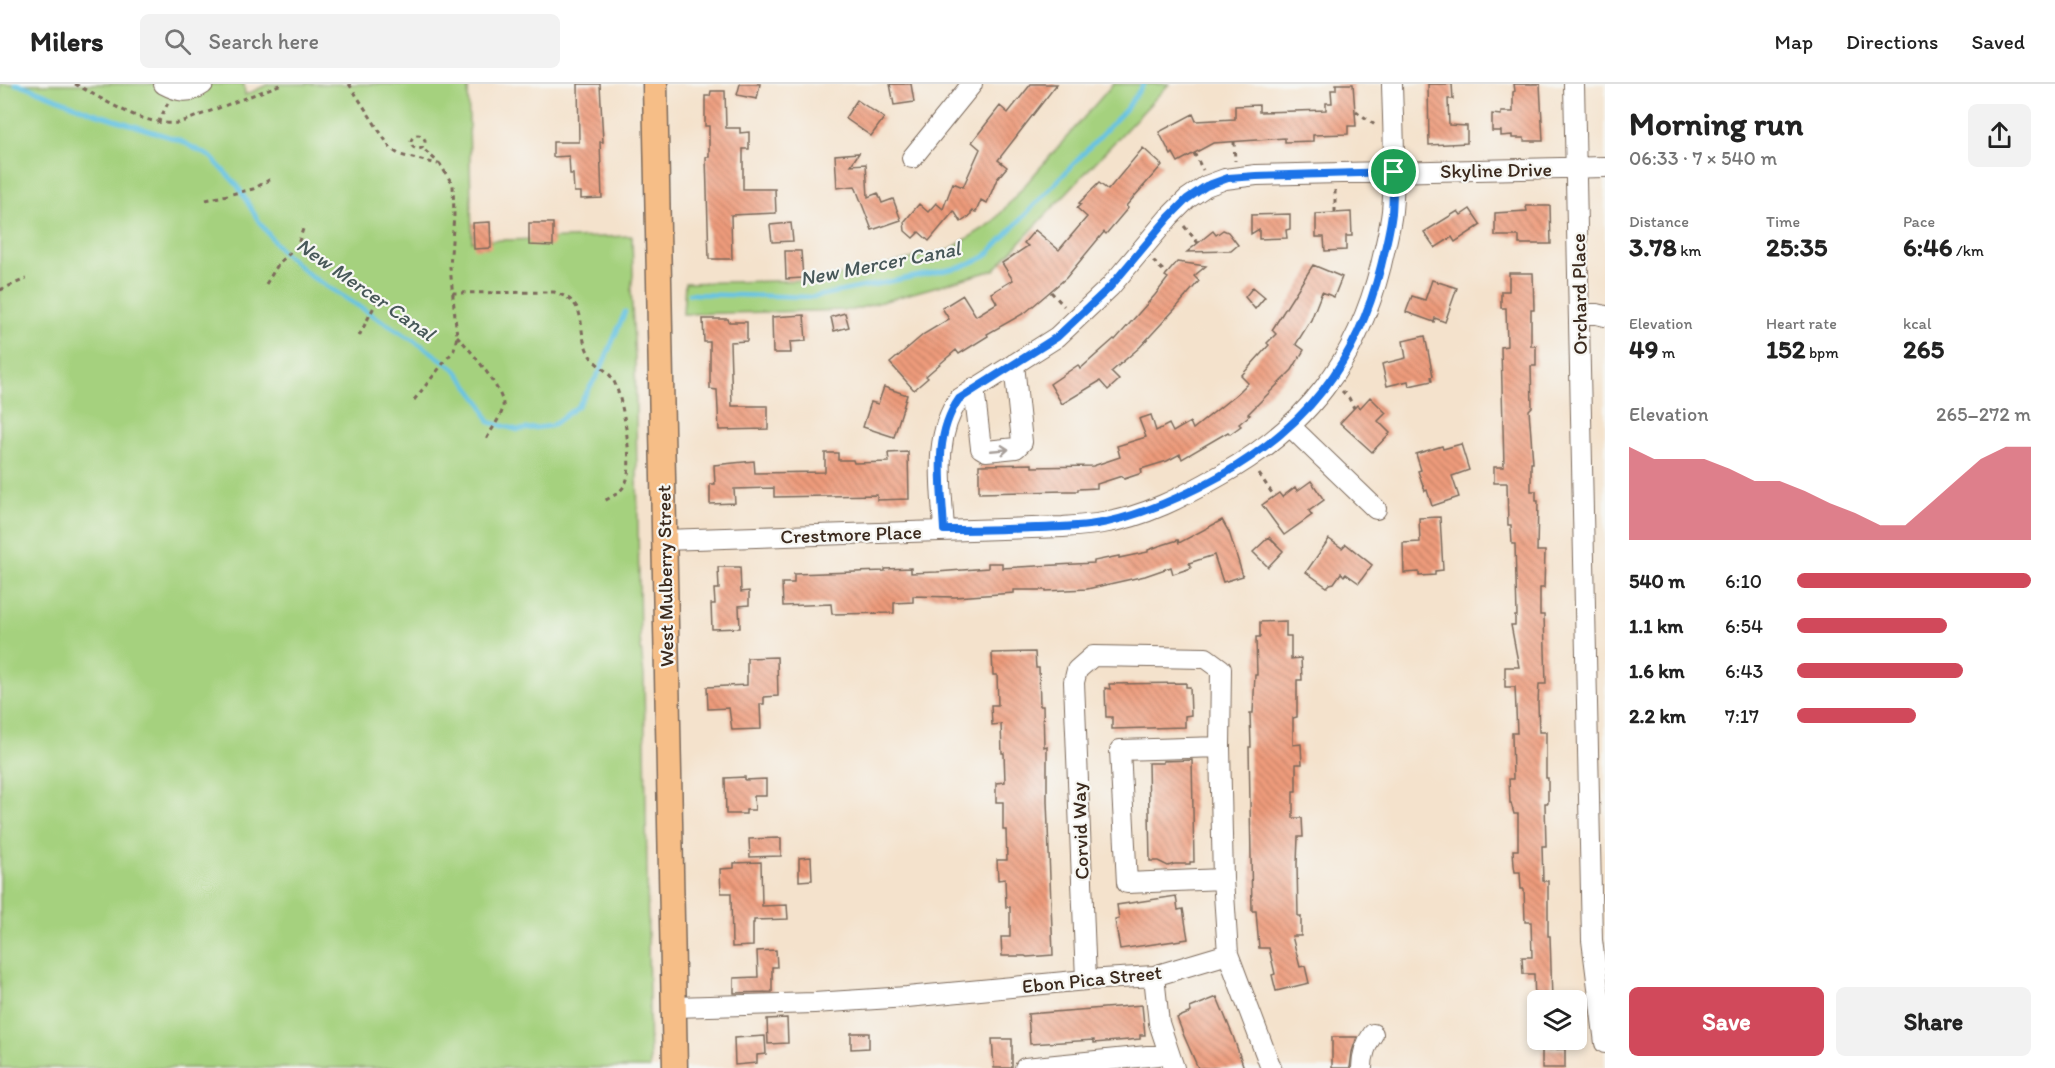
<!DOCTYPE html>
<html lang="en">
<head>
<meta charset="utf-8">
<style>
	body { margin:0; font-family:Itim,sans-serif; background:#f2f2f2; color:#222; height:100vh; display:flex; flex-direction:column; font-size:22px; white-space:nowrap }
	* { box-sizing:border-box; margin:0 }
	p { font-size:20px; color:#767676 }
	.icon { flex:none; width:33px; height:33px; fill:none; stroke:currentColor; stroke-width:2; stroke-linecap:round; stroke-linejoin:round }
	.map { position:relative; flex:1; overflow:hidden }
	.drawer { display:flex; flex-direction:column; background:#fff; width:450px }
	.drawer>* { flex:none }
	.tools { position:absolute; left:1527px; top:906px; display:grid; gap:12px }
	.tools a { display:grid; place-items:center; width:60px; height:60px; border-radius:9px; background:#fff; box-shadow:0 3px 9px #0003; font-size:30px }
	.pin { position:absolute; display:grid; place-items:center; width:51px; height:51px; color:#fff; margin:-26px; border:3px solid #fff; border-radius:50%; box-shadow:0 2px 6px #0007 }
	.round { display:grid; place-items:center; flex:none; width:63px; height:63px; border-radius:9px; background:#f2f2f2 }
	.headline { display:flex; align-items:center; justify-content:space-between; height:102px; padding:0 24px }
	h1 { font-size:33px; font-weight:800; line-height:45px }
	.metrics { display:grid; grid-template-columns:repeat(3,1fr); gap:9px; height:102px; padding:6px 24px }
	.metrics div { display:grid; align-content:center }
	.metrics b { font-size:26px; font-weight:800 }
	.metrics small { font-size:16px; font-weight:400 }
	.metrics p { font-size:16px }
	.chart { height:168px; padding:12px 24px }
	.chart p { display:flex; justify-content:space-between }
	.chart svg { width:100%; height:108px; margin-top:6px; fill:#d1495b; opacity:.7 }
	.button { display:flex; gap:12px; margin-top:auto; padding:12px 24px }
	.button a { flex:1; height:69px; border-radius:9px; background:#d1495b; color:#fff; font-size:24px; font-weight:800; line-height:69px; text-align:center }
	.button a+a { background:#f2f2f2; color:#222 }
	ul { padding:0 24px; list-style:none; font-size:20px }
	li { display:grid; grid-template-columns:96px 72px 1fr; align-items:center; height:45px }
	li i { height:15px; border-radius:8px; background:#d1495b }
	header { display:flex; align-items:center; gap:36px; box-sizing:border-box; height:84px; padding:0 30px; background:#fff; border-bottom:2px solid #e0e0e0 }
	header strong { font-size:28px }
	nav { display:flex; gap:33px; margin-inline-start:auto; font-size:21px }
	.search { width:420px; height:54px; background:#f2f2f2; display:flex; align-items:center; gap:15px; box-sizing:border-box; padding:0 21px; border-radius:9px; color:#767676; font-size:22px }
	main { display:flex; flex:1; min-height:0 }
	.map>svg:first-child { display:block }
	.green { fill:#a5d17e; stroke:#707e4e; stroke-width:1.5 }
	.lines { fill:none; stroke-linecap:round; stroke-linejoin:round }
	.stream { stroke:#66c3e4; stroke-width:4.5 }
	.building { fill:url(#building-back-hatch) }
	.minor-casing { stroke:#7c6a5b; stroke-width:22 }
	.major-casing { stroke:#7c6a5b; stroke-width:27 }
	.path { stroke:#7c6a5b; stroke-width:3; stroke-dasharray:4.5 4.5; stroke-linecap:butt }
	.minor { stroke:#fff; stroke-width:20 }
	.major { stroke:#f6be87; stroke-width:24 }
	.oneway { stroke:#a79f9a }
	.route-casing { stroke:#fff; stroke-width:12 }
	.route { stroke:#1a73e8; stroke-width:8 }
	.labels { text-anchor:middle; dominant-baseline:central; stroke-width:4.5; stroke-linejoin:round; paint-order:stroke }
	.street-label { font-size:20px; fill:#3b2a1e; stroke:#f6f6f2 }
	.water-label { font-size:21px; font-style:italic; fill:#485859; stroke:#f6f6f2 }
</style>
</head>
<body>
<header>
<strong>Milers</strong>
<div class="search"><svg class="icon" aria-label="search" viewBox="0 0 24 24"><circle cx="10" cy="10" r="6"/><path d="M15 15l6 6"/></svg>Search here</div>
<nav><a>Map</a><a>Directions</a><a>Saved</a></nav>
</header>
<main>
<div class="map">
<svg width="1605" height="984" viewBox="0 0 1605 984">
	<defs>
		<pattern id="building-back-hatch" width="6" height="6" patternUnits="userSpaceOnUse" patternTransform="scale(1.5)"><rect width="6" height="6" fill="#ee9b7b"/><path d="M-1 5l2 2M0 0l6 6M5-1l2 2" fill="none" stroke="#c27f64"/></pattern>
	</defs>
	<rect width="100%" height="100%" fill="#f6f6f2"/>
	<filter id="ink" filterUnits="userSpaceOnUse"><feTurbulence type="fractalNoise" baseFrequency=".0167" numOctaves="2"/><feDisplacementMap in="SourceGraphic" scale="12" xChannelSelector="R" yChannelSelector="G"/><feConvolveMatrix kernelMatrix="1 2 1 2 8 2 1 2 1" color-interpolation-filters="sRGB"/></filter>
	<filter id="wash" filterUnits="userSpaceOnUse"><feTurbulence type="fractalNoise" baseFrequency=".008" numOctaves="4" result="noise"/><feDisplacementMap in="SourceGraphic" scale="24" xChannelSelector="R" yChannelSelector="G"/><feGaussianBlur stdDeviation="1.35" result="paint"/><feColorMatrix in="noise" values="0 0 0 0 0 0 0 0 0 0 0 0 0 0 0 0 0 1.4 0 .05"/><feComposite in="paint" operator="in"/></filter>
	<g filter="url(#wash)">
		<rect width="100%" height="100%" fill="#f4e2cc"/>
		<path class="green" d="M0 0H244L245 11 269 0H468L472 157 632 152 633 191 631 206 635 275 640 554 644 592 650 984H0Z
			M1113 0H1169L994 186 853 226 683 230 685 199 819 196 949 166 992 139Z"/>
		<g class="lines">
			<path class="stream" d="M15 0 25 2 91 28 179 56 211 73 237 101 258 136 281 167 312 193 427 265 456 286 481 319 489 338 518 346 551 342 578 322 600 287 625 228
				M689 210 813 213 962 183 985 173 1126 25 1144 0"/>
		</g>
		<g id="blocks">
			<path class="building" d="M578 0H600L603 58H600L602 114 581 115V108H574L573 90H570L569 72 553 73V58H579Z
				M740 0H760L757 15 737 11Z
				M890 0H911L914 18 894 21Z
				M1031 0H1057L998 76 1007 83 997 95 987 119 981 116 976 128 972 127 970 132 961 138 954 127 929 157 919 148 913 154 905 147 904 138 919 120 928 128 936 119 943 125 953 99 963 103 980 65 972 58 1000 22 1008 29Z
				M1336 0H1353L1356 42H1348V50L1313 51V57L1285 58V54L1213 59 1178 78 1173 69 1171 71 1159 48 1193 30 1196 37 1235 35V22L1259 21V28L1326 26V19H1332L1331 6H1336Z
				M1428 0H1452L1453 15H1448L1449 41 1467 42V59L1429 61Z
				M1514 0H1540L1543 57H1524V54H1512V51L1501 52V47H1492V30L1501 31V28H1513V8L1515 7Z
				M711 7H725L726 44H740V49L749 48V65H743V105H775L776 129 731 131 732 175H709L706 73H709V42H705V12H710Z
				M857 16 884 34 871 52 845 34Z
				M1143 64 1162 81 1126 122 1128 124 1106 150 1104 148 1066 194 1026 228 987 250 988 252 959 270 956 266 926 292 928 294 914 306 890 279 924 250 949 235 942 224 963 211 976 232 997 219 991 209 1013 196 1002 179 1028 162 1024 159 1035 146 1059 166 1087 133 1077 124 1081 120 1079 119 1099 99 1108 106Z
				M859 69 851 81 866 80 868 113 878 109 882 119 893 115 901 136 872 146 855 102 837 104 835 71Z
				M1526 122H1550L1551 160H1519V152H1495V129L1527 127Z
				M1470 125 1481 141 1455 158 1452 153 1435 164 1424 148 1458 127 1461 131Z
				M1351 128 1352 152H1346V166L1325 167 1324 153H1316V130Z
				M1290 130V145L1286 146 1287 154 1259 155V145L1251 150V131Z
				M490 138 491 164 474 165 473 139Z
				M529 139H553V162L529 161Z
				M791 139 793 157 772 158 770 141Z
				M1223 146 1228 148 1238 161 1231 167 1187 168 1213 147 1216 151Z
				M785 167H801L803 194 786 195Z
				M1177 178 1206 182 1194 192 1199 197 1175 225 1140 263 1111 288 1119 296 1108 306 1100 297 1062 320 1050 300 1078 281 1080 285 1114 255 1115 256 1155 211 1168 194 1165 192Z
				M1313 181 1342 193 1334 213 1322 208 1311 236 1296 260 1304 266 1292 286 1248 330 1250 331 1239 340 1241 342 1230 350 1228 348 1182 375 1180 370 1167 377 1141 385 1142 389 1124 395 1122 392 1097 400V404L1078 405V407H1066L979 409V381L1032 380V383L1093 382 1120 373 1117 362 1146 353 1139 335 1151 331 1156 347 1169 340 1173 348 1190 338 1193 345 1238 309 1248 299 1241 292 1269 261 1267 259 1276 250 1272 246Z
				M1509 189H1533L1534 226H1531V262H1536V282H1531L1532 323 1529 326 1533 379H1531V407H1536V417H1538L1537 467H1545L1544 504H1540V531H1544L1546 600H1539L1538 619 1539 648H1546V694H1548V719H1545L1546 762H1542L1543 797H1548V852H1550L1552 916H1535L1534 890H1523L1522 873H1532L1531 838H1525L1524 805H1521L1520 788H1515L1514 781 1513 766H1518V730H1514L1511 719H1510L1509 695H1513L1512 649H1517L1515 603H1505V583H1519L1511 541H1515V532H1517L1515 460H1512L1511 441H1508L1507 399H1494V383H1504L1501 263 1507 262 1506 224H1501V207H1509Z
				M1432 196 1457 204 1445 238 1435 234 1434 238 1406 228 1412 212 1425 216Z
				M1253 203 1265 213 1255 225 1245 213Z
				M845 229 849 243 834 247 831 233Z
				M804 231 806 257 790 258 791 269H773L772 233Z
				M703 235H728L729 238H747V257L730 258 732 322H768V345L719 346 717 306 710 305V258H704Z
				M1425 252 1433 292 1431 293 1432 297 1409 302 1408 297 1387 302 1382 280 1406 274 1403 257Z
				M884 303 907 311 894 353 863 343 871 318 878 320Z
				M1370 313 1386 329 1378 337 1390 349 1372 368 1340 339 1357 321 1360 324Z
				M1461 360 1469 386 1452 392 1459 413 1432 422 1427 406 1425 407 1418 387 1421 386 1416 370 1442 362 1443 365Z
				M908 368 909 415 877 416V411L774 413V404L734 405 735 419 710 420V400H715L714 381 754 377 755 389 825 388V369H838V376H853L854 379 889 378 888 369Z
				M1311 397 1324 416 1309 427 1312 431 1284 451 1262 421 1279 409 1282 413 1295 403 1297 407Z
				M1440 433 1443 486 1435 487V491L1419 492V488L1404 489 1403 459 1420 458 1419 434Z
				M1222 436 1229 448 1243 492 1223 498 1214 471 1189 479 1191 484 1173 490 1171 483 1145 492 1087 505 1046 507V506H1014V509L955 513 913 512V518L894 519V529L832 530 831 520 783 522 782 499H794V490L885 487V485L911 484V489L937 488 988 484V479H1002V484L1094 479V477L1119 472V474L1148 468V466L1159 462 1178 456 1179 459Z
				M1269 453 1283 467 1268 483 1253 468Z
				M1329 455 1342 464 1346 460 1372 481 1359 499 1346 490 1344 492 1341 489 1334 499 1330 500 1327 503 1306 488Z
				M718 483H740L741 508 749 507V521L739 522 740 544 712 545 711 520H715L714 505H719Z
				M1286 537V552H1291V575L1301 574 1302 596H1297V633L1293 634V661L1301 660 1302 680H1296V707H1293V734H1302L1303 753H1298L1297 780 1298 832H1301V852H1292L1300 883 1305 882 1309 899 1276 907 1272 891 1275 890 1269 864H1259L1256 827H1252L1249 663H1251L1250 629H1253L1255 591H1257L1256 553H1260V538Z
				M1035 568 1036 584H1039L1040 622H1043L1044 663 1047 662V717L1053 871 1027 873 1025 872H1002L1001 853H1010V823H1006L1005 795 998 796 997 776H1007L1006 746H1003V718H996V699L1005 698 1004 669H1002L1001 640 992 641 991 621H998L997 591H993L992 569Z
				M777 573 778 612 764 613V620H760L761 645 732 646 729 624 708 625 707 603 747 601V574Z
				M1186 599V603H1190L1191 631 1185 632V643L1112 645V633H1106L1105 604 1110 605 1109 600Z
				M1192 676 1194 778H1190V780H1174L1168 782 1158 777H1150L1148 679H1163V677Z
				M745 693V696L766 695V712H754L755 726H746V730H726L725 694Z
				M781 754V772L750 773 749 755Z
				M811 773 812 796 799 797V774Z
				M761 778 762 822 787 821 788 835 754 836V839H753V862L732 863 731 809H721L720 785 734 784V779Z
				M1176 812 1178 826 1183 825 1188 855 1120 865 1115 836 1119 835 1117 821Z
				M776 866 777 883H772V908L734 909V894L758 893 757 867Z
				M1217 913 1233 952 1244 984H1198L1184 952 1177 934 1191 928 1190 924Z
				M1142 921 1145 951H1140V955L1094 959V956L1030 960 1028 930Z
				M787 934 788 959 768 960 767 935Z
				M851 949H869V964L851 965Z
				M765 952 766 970 757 971V979L735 981 734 954Z
				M1332 953H1357L1352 968 1350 984H1332Z
				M992 955H1012V984H994Z
				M1565 965V984H1542V966Z"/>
		</g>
	</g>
	<g filter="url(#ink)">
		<use href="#blocks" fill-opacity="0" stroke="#7c6a5b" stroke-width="1.5"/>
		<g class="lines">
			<defs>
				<path id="minor" d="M164 0C179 8 189 10 203 0
					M1574 0 1592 856 1605 959
					M912 74 972 0
					M1579 230H1597L1605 232
					M974 304 981 364 986 367 1016 364 1022 358 1014 280
					M1291 343 1376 425
					M944 446C942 403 932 353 959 315L1057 253 1110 203 1169 133 1187 115 1206 102 1225 95 1256 91 1605 83
					M664 456 1063 443C1076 442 1090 441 1103 439 1145 433 1184 412 1221 391 1307 343 1357 277 1381 181 1385 163 1390 145 1392 127 1396 85 1393 42 1392 0
					M1220 663 1120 666 1127 799 1223 795
					M1154 892 1159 939 1174 984
					M1086 896 1074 598 1077 586 1093 572 1206 574 1221 585 1220 663 1223 795 1228 870 1271 984
					M674 923 814 919 907 913 1086 896 1154 892 1228 870
					M1025 984 1168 970
					M1362 984C1362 971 1365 961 1373 950"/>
				<path id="major" d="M655 0 675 984"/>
			</defs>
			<use href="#minor" class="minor-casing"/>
			<use href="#major" class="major-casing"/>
			<path class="path" d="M75 0C107 17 141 42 179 39L282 0
				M349 0 391 65 400 71 438 80
				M1356 27 1375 41
				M158 39 168 19
				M411 58a7 7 0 1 1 14 0a7 7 0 1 1-14 0Z
				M1234 58 1235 77
				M1194 69 1203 86
				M1335 106V128
				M206 116 253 105 271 95
				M1184 142 1198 159
				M1153 177 1167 190
				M266 200 279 179 297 163 304 142
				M0 206 26 195
				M1051 208 1064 222
				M452 209 554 208C592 220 574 241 589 270 594 280 606 285 612 294 623 310 634 381 626 398 622 409 611 413 602 418
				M359 252 378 215
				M457 252C468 263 506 308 503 324 500 335 490 347 485 358
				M1342 307 1349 314 1354 324
				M414 316 454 266 457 252 450 183 454 131 453 101 440 80 422 64
				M1259 390 1274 412"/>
			<use href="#minor" class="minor"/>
			<use href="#major" class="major"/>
		</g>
		<defs><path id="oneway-shaft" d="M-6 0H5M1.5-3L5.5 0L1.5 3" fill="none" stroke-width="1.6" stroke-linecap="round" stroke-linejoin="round" transform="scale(1.5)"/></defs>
		<use class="oneway" href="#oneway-shaft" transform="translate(1000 366) rotate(-5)"/>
	</g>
	<g class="lines" filter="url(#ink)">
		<defs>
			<path id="route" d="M1394 88C1393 102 1393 115 1392 129 1390 147 1385 165 1381 182 1357 279 1306 343 1220 392 1184 412 1148 429 1107 438 1085 443 1061 443 1039 444 1007 445 976 446 944 446 942 402 932 353 959 315L1057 253 1110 203 1169 133 1187 115 1206 102 1228 94 1256 92Z"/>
		</defs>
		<use href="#route" class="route-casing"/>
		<use href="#route" class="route"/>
	</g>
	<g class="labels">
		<g class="street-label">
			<text transform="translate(1496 86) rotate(-1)">Skyline Drive</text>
			<text transform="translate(1579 210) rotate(-91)">Orchard Place</text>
			<text transform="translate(851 450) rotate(-2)">Crestmore Place</text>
			<text transform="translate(665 492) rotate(-91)">West Mulberry Street</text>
			<text transform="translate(1080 747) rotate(-92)">Corvid Way</text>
			<text transform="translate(1092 895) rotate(-6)">Ebon Pica Street</text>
		</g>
		<g class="water-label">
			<text transform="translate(880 179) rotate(-11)">New Mercer Canal</text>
			<text transform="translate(366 205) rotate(35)">New Mercer Canal</text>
		</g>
	</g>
</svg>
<div class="tools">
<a><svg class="icon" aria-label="layers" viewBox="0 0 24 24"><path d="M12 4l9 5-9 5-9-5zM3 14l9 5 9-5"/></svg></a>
</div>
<div class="pin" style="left:1394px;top:88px;background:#1e9e55"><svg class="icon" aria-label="arrive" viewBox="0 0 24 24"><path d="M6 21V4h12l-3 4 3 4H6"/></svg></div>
</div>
<section class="drawer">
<div class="headline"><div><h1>Morning run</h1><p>06:33 · 7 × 540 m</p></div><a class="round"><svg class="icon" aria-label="share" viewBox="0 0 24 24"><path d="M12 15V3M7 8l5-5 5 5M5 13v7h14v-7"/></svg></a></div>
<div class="metrics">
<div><p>Distance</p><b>3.78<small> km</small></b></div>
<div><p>Time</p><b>25:35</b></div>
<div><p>Pace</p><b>6:46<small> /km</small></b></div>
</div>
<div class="metrics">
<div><p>Elevation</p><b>49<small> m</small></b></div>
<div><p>Heart rate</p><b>152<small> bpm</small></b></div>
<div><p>kcal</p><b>265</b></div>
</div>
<div class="chart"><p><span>Elevation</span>265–272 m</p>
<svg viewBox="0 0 160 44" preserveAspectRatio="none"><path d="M0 44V6L10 11L20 11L30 11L40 15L50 20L60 20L70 24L80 29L90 33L100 38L110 38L120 29L130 20L140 11L150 6L160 6V44z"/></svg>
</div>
<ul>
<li><b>540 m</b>6:10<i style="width:100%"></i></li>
<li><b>1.1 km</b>6:54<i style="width:64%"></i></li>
<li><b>1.6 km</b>6:43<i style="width:71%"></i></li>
<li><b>2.2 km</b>7:17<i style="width:51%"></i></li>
</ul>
<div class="button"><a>Save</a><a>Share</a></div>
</section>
</main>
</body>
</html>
